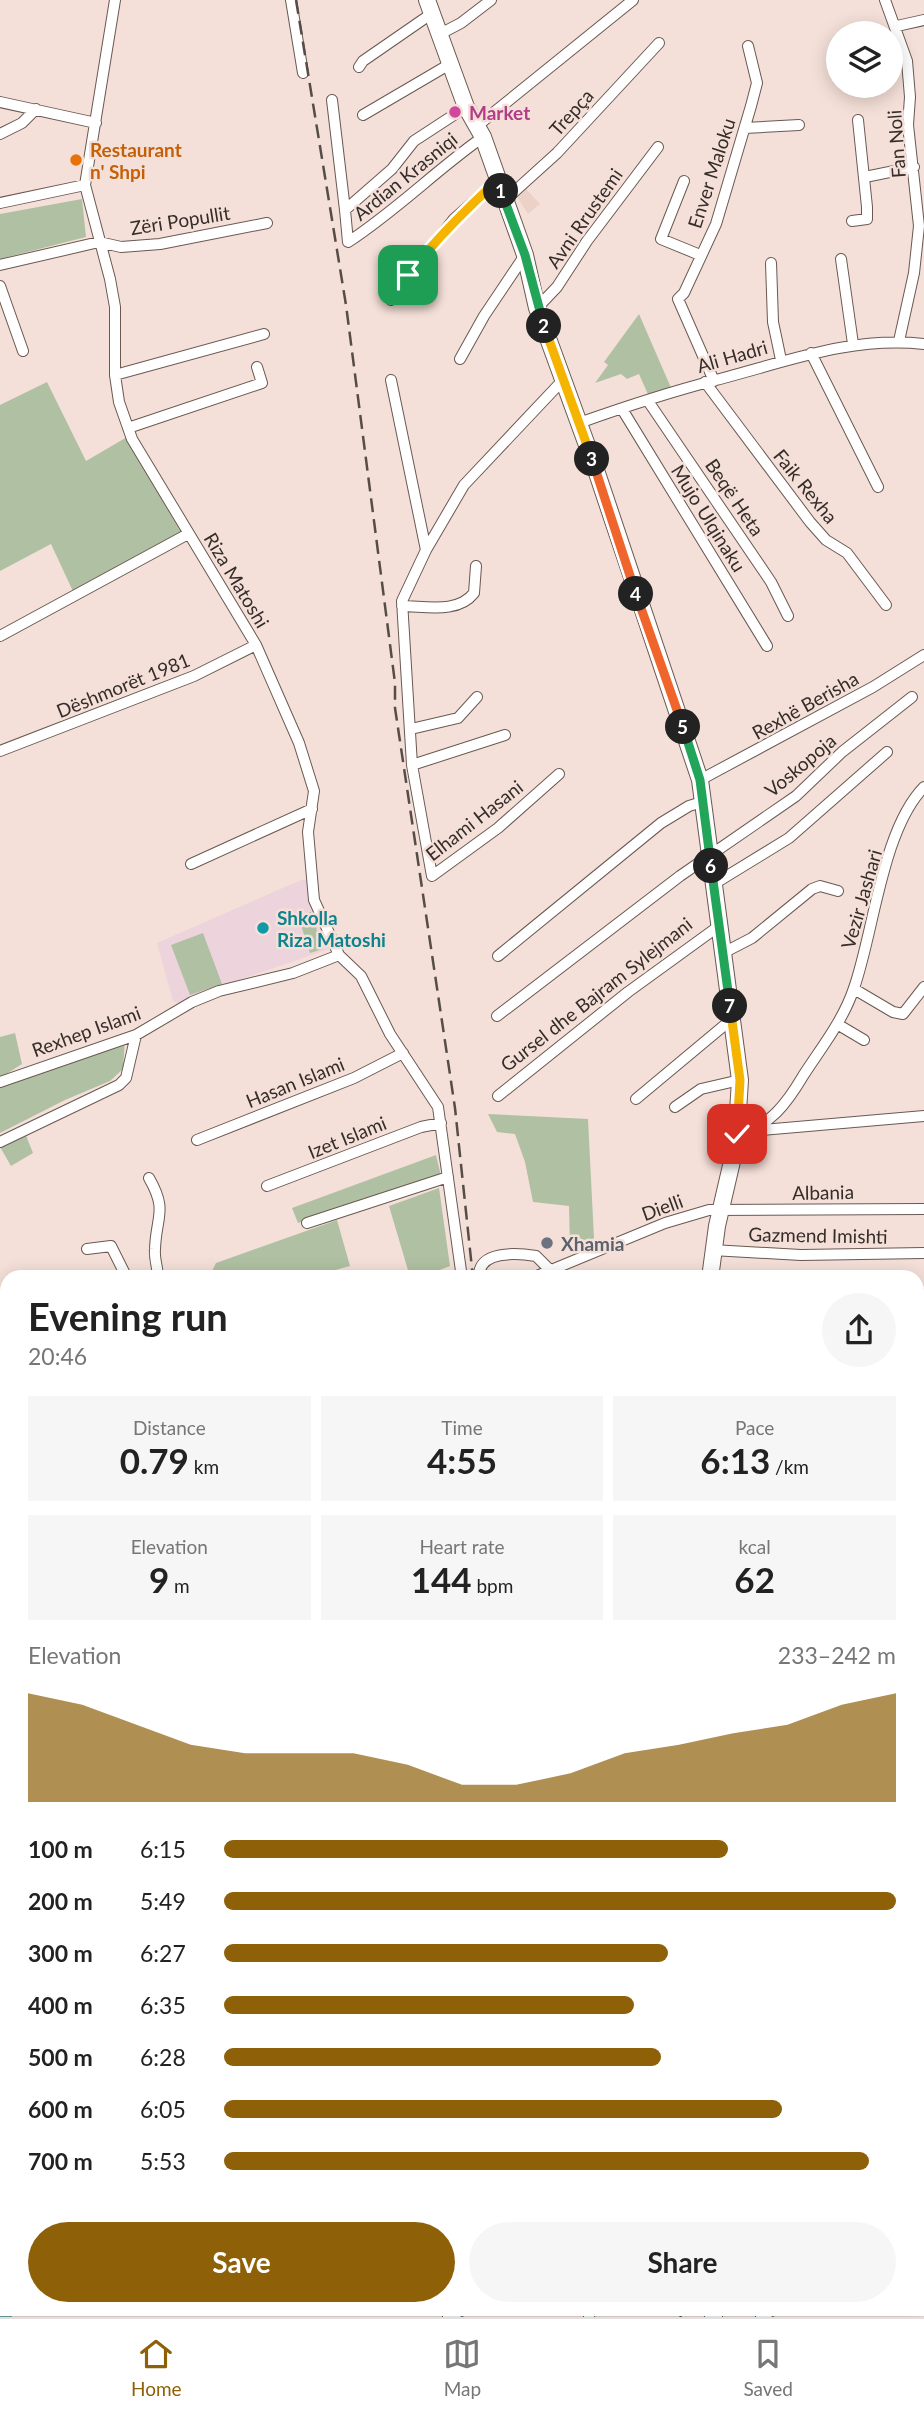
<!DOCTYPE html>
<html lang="en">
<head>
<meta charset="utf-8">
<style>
	body { margin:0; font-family:Lato,sans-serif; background:#f6f6f6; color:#222; height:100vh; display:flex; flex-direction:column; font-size:26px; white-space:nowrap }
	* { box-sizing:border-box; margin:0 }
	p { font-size:23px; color:#767676 }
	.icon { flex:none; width:38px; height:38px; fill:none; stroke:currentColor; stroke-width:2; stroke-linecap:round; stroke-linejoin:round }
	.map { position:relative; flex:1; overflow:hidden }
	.details { position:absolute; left:0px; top:1270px; width:924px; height:1046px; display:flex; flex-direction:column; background:#fff; border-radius:21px 21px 0 0; box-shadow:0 4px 18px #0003 }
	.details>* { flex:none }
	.fabs { position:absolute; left:826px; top:21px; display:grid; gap:14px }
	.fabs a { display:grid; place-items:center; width:77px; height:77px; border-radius:50%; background:#fff; box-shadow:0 4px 18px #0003; font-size:35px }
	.pin { position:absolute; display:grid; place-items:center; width:60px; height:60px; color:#fff; margin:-30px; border-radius:14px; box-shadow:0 4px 10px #0006 }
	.km { position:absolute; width:35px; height:35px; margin:-18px; border-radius:50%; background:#222; color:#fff; font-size:19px; line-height:35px; text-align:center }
	.round { display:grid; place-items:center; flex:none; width:74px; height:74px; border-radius:37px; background:#f6f6f6 }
	.head { display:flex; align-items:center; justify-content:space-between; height:119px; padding:0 28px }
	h1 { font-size:38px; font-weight:700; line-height:52px }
	.figures { display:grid; grid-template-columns:repeat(3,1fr); gap:10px; height:119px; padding:7px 28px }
	.figures div { display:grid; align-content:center; border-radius:0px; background:#f6f6f6; text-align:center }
	.figures b { font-size:35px; font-weight:700 }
	.figures small { font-size:19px; font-weight:400 }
	.figures p { font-size:19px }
	.chart { height:196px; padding:14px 28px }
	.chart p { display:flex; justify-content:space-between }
	.chart svg { width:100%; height:126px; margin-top:7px; fill:#8e6109; opacity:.7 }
	.primary-button { display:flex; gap:14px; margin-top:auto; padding:14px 28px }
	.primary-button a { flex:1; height:80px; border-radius:42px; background:#8e6109; color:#fff; font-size:28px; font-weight:700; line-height:80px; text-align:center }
	.primary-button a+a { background:#f6f6f6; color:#222 }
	ul { padding:0 28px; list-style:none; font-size:23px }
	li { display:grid; grid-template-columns:112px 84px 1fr; align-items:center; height:52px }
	li i { height:18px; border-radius:9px; background:#8e6109 }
	.menu { display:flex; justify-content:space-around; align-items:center; height:98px; border-top:2px solid #e0e0e0; background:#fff; font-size:19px; color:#767676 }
	.menu a { display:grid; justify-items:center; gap:4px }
	.menu .current { color:#8e6109 }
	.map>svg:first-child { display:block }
	.built { fill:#ecd2c6 }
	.education { fill:#edd3db }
	.green { fill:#b0c1a3 }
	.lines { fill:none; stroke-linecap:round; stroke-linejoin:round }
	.river { stroke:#66a0a2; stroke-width:18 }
	.street-casing { stroke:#695951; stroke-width:12 }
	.secondary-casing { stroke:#695951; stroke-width:18 }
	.street { stroke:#fff; stroke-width:10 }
	.secondary { stroke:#fff; stroke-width:16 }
	.rail { stroke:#564c48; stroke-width:2.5; stroke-dasharray:14 7; stroke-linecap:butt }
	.split-1-casing { stroke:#fff; stroke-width:14 }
	.split-2-casing { stroke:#fff; stroke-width:14 }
	.split-3-casing { stroke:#fff; stroke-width:14 }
	.split-4-casing { stroke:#fff; stroke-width:14 }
	.split-5-casing { stroke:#fff; stroke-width:14 }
	.split-6-casing { stroke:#fff; stroke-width:14 }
	.split-7-casing { stroke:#fff; stroke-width:14 }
	.split-8-casing { stroke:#fff; stroke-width:14 }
	.split-1 { stroke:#f5b400; stroke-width:9 }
	.split-2 { stroke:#22a559; stroke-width:9 }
	.split-3 { stroke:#f5b400; stroke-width:9 }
	.split-4 { stroke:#f0652b; stroke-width:9 }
	.split-5 { stroke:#f0652b; stroke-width:9 }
	.split-6 { stroke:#22a559; stroke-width:9 }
	.split-7 { stroke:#22a559; stroke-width:9 }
	.split-8 { stroke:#f5b400; stroke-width:9 }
	.hotel-dot { fill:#d1479c; stroke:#f4e0d8; stroke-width:2.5 }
	.food-dot { fill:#e8710a; stroke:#f4e0d8; stroke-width:2.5 }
	.culture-dot { fill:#0f9aa8; stroke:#f4e0d8; stroke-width:2.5 }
	.worship-dot { fill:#6b7280; stroke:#f4e0d8; stroke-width:2.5 }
	.labels { text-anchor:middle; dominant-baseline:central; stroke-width:5; stroke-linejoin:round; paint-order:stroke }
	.hotel-label { font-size:19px; font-weight:bold; fill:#b23c85; stroke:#f4e0d8; text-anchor:start }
	.street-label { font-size:19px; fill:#352d2a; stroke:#f4e0d8 }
	.food-label { font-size:19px; font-weight:bold; fill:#c56008; stroke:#f4e0d8; text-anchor:start }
	.culture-label { font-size:19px; font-weight:bold; fill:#0d838f; stroke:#f4e0d8; text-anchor:start }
	.worship-label { font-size:19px; font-weight:bold; fill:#5b616d; stroke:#f4e0d8; text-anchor:start }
</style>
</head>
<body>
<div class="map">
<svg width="924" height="2317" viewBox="0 0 924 2317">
	<rect width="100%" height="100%" fill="#f4e0d8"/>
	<path class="built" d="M526 189 540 204 528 214 516 195Z"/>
	<path class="education" d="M311 879 335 947 224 985 180 1004 173 1001 157 943 301 880Z"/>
	<path class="green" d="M82 199 86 237 0 259V214Z
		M639 314 672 390 650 399 639 374 627 379 621 374 595 383 608 365 604 362Z
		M47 382 86 461 127 437 179 529 188 537 77 600 51 544 0 571V405Z
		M311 912 323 949 310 953 298 916Z
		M203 933 222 984 190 995 171 945Z
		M15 1033 22 1064 0 1078V1037Z
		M125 1039 123 1069 110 1081 65 1100 0 1133V1085Z
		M488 1114 588 1119 594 1238 570 1251 569 1206 533 1202 525 1162 515 1134 497 1132Z
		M25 1133 33 1153 11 1166 0 1147Z
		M436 1155 441 1176 298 1223 292 1208Z
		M439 1188 450 1266 421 1277H410L389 1206Z
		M337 1220 350 1266 310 1277H209L216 1263Z"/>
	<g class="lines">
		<path class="river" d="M0 2314 3 2317"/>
		<defs>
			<path id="street" d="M115 0 85 185 110 279 115 307V375L119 402 132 439 256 645 299 743 314 791 308 832 314 900 339 955 361 976 390 1034 438 1107 462 1278
				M291 0 303 73
				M885 0 907 61 910 97 908 125 919 226 914 273 899 341
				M897 26 924 20
				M440 34 461 23 491 0
				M359 67 363 61 431 14
				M332 100 345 210
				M0 102 96 123
				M466 107 414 141 392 169 345 210 348 242C397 210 436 170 483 137
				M363 115 450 64
				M477 126 633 0
				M745 128 799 125
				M0 134 22 123 36 109
				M865 177 914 167
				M684 181 661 239 700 255
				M505 200 557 153 659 43
				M0 203 85 185
				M852 221 867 219V207L858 120
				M841 259 853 344
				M771 263 773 322 781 360
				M0 265 99 242 121 247 160 244 267 223
				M0 286 23 351
				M391 300 454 219 497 181
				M537 308 557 287 587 241 658 147
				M811 353 878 487
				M460 359 484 316 525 255
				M115 375 264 334
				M391 380 426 550
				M714 381 678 299 684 293 716 224 751 106 757 83 748 46
				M705 382 810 522 826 540 847 553 886 605
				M648 401 771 582 788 616
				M622 409 767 646
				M579 423C624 407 670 392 716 380 786 362 850 336 924 344
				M128 428 262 383 257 367
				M402 606C425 606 458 614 474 593L476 566
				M0 636 188 534
				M411 729 458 718 477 697
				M0 751 194 676 256 645
				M412 765 505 735
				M559 774 498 828 432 876 412 765 402 601 426 550 464 485 564 379
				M700 780 873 687 924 655
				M191 864 312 809
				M714 884 789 838 887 752
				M723 953 752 938 812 889 820 886 838 891
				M498 956 661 823 689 806 702 802
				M854 989 893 1012 903 1014 924 987
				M497 1016 680 876 796 796 842 752 912 697
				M837 1024 864 1040
				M0 1082 136 1035 192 1002 219 991 293 973 339 955
				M498 1096 628 992 719 926
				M636 1099 732 1019
				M675 1107 701 1089 740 1080
				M750 1131 924 1116
				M737 1134C770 1127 787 1103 803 1076 821 1048 843 1021 854 988 874 931 882 830 924 787
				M197 1140 354 1078 403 1053
				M0 1142 119 1085 126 1078 136 1035
				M149 1178C168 1211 156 1216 155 1249 154 1259 158 1268 158 1278
				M267 1186 421 1127 441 1123
				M307 1223 448 1177
				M87 1249 111 1246 127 1278
				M712 1250 801 1255 924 1253
				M539 1275 665 1223 709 1210 924 1209
				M479 1278C477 1250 517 1253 536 1256L551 1271
				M917 1297H924
				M917 1330 924 1329
				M917 1424 924 1423
				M0 1481 7 1477
				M917 1496 924 1495
				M917 1581 919 1580
				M3 1699 7 1697
				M917 1742 924 1740
				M917 1836 924 1834
				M917 2020 924 2029
				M917 2067 924 2057
				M917 2124 924 2133
				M448 2317 463 2310
				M589 2317 590 2310
				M761 2317 773 2310"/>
			<path id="secondary" d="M427 0 466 107 483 137 525 255 537 308 596 470 700 780 740 1080 736 1144 717 1226 710 1278
				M711 2310 714 2317"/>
		</defs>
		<use href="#street" class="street-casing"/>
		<use href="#secondary" class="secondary-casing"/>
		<use href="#street" class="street"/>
		<use href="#secondary" class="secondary"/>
		<path class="rail" d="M296 0 346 305 395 683V708L455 1108 473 1278
			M678 2310 681 2317"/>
	</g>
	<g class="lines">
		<defs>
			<path id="split-1" d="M408 275C435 240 464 211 497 181L501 191"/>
			<path id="split-2" d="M501 191 525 255 544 326"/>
			<path id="split-3" d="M544 326 592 459"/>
			<path id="split-4" d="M592 459 636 594"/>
			<path id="split-5" d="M636 594 683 727"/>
			<path id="split-6" d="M683 727 700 780 711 866"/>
			<path id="split-7" d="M711 866 730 1006"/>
			<path id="split-8" d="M730 1006 740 1080 737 1134"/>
		</defs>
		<use href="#split-1" class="split-1-casing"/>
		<use href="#split-2" class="split-2-casing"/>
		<use href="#split-3" class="split-3-casing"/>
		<use href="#split-4" class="split-4-casing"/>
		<use href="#split-5" class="split-5-casing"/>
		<use href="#split-6" class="split-6-casing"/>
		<use href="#split-7" class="split-7-casing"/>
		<use href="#split-8" class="split-8-casing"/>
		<use href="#split-1" class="split-1"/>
		<use href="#split-2" class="split-2"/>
		<use href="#split-3" class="split-3"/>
		<use href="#split-4" class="split-4"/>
		<use href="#split-5" class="split-5"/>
		<use href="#split-6" class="split-6"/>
		<use href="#split-7" class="split-7"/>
		<use href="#split-8" class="split-8"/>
	</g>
	<circle class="hotel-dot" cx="455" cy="112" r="7"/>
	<circle class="food-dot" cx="76" cy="160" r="7"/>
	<circle class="culture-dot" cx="263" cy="928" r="7"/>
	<circle class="worship-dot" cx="547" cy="1243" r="7"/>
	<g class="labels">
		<g class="hotel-label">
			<text x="469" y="112">Market</text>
		</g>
		<g class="street-label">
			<text transform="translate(571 112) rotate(-48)">Trepça</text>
			<text transform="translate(896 144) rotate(-94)">Fan Noli</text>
			<text transform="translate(711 173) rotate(-72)">Enver Maloku</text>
			<text transform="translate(405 176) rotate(-39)">Ardian Krasniqi</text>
			<text transform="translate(584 218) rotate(-55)">Avni Rrustemi</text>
			<text transform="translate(180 220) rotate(-9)">Zëri Popullit</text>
			<text transform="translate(732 356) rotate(-16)">Ali Hadri</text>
			<text transform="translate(806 486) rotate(51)">Faik Rexha</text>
			<text transform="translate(735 497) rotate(56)">Beqë Heta</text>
			<text transform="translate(709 518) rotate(58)">Mujo Ulqinaku</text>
			<text transform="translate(237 580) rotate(59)">Riza Matoshi</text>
			<text transform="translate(123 685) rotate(-22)">Dëshmorët 1981</text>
			<text transform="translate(805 705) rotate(-29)">Rexhë Berisha</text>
			<text transform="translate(800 765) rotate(-40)">Voskopoja</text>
			<text transform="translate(474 820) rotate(-38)">Elhami Hasani</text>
			<text transform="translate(861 899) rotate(-74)">Vezir Jashari</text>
			<text transform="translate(596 994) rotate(-38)">Gursel dhe Bajram Sylejmani</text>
			<text transform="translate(86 1031) rotate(-20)">Rexhep Islami</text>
			<text transform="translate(295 1082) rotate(-22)">Hasan Islami</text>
			<text transform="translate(347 1137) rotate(-22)">Izet Islami</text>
			<text transform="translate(823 1192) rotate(-1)">Albania</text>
			<text transform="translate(662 1207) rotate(-20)">Dielli</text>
			<text transform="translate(818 1235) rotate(1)">Gazmend Imishti</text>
		</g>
		<g class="food-label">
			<text x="90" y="149">Restaurant<tspan x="90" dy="22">n' Shpi</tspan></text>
		</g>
		<g class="culture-label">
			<text x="277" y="917">Shkolla<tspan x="277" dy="22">Riza Matoshi</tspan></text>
		</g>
		<g class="worship-label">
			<text x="561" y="1243">Xhamia</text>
		</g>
	</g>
</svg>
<div class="fabs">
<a><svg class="icon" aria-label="layers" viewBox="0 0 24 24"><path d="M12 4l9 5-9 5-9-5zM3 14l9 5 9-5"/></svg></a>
</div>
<div class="pin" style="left:408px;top:275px;background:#1e9e55"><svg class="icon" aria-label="arrive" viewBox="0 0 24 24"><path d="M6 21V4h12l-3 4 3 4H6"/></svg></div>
<div class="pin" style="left:737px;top:1134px;background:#d93025"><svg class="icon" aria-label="check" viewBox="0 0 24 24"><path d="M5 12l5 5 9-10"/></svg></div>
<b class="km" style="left:501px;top:191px">1</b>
<b class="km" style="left:544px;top:326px">2</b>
<b class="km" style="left:592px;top:459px">3</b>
<b class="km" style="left:636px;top:594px">4</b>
<b class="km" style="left:683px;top:727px">5</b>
<b class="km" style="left:711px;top:866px">6</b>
<b class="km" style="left:730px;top:1006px">7</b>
<section class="details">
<div class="head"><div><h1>Evening run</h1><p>20:46</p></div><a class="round"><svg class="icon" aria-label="share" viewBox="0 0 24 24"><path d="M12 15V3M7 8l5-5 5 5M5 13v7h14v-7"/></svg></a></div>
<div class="figures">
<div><p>Distance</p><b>0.79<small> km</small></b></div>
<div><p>Time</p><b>4:55</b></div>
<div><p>Pace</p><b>6:13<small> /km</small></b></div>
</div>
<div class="figures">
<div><p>Elevation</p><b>9<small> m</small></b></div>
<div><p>Heart rate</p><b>144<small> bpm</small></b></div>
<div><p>kcal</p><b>62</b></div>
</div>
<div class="chart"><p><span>Elevation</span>233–242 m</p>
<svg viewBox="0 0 160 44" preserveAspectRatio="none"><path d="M0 44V6L10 10L20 17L30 24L40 27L50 27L60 27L70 31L80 38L90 38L100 34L110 27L120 24L130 20L140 17L150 10L160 6V44z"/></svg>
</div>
<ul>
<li><b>100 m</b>6:15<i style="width:75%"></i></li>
<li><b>200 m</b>5:49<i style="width:100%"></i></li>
<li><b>300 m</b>6:27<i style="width:66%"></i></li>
<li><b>400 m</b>6:35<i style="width:61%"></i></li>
<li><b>500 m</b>6:28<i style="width:65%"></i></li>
<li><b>600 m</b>6:05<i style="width:83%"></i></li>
<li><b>700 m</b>5:53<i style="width:96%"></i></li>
</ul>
<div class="primary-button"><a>Save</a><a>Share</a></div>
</section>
</div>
<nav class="menu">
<a class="current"><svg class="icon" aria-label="home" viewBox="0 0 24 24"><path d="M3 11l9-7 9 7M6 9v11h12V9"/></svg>Home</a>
<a><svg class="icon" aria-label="map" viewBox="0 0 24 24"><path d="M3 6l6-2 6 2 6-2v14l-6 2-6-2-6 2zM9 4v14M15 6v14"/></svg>Map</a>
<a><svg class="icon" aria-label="saved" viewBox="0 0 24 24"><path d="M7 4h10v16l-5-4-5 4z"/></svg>Saved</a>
</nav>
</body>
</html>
